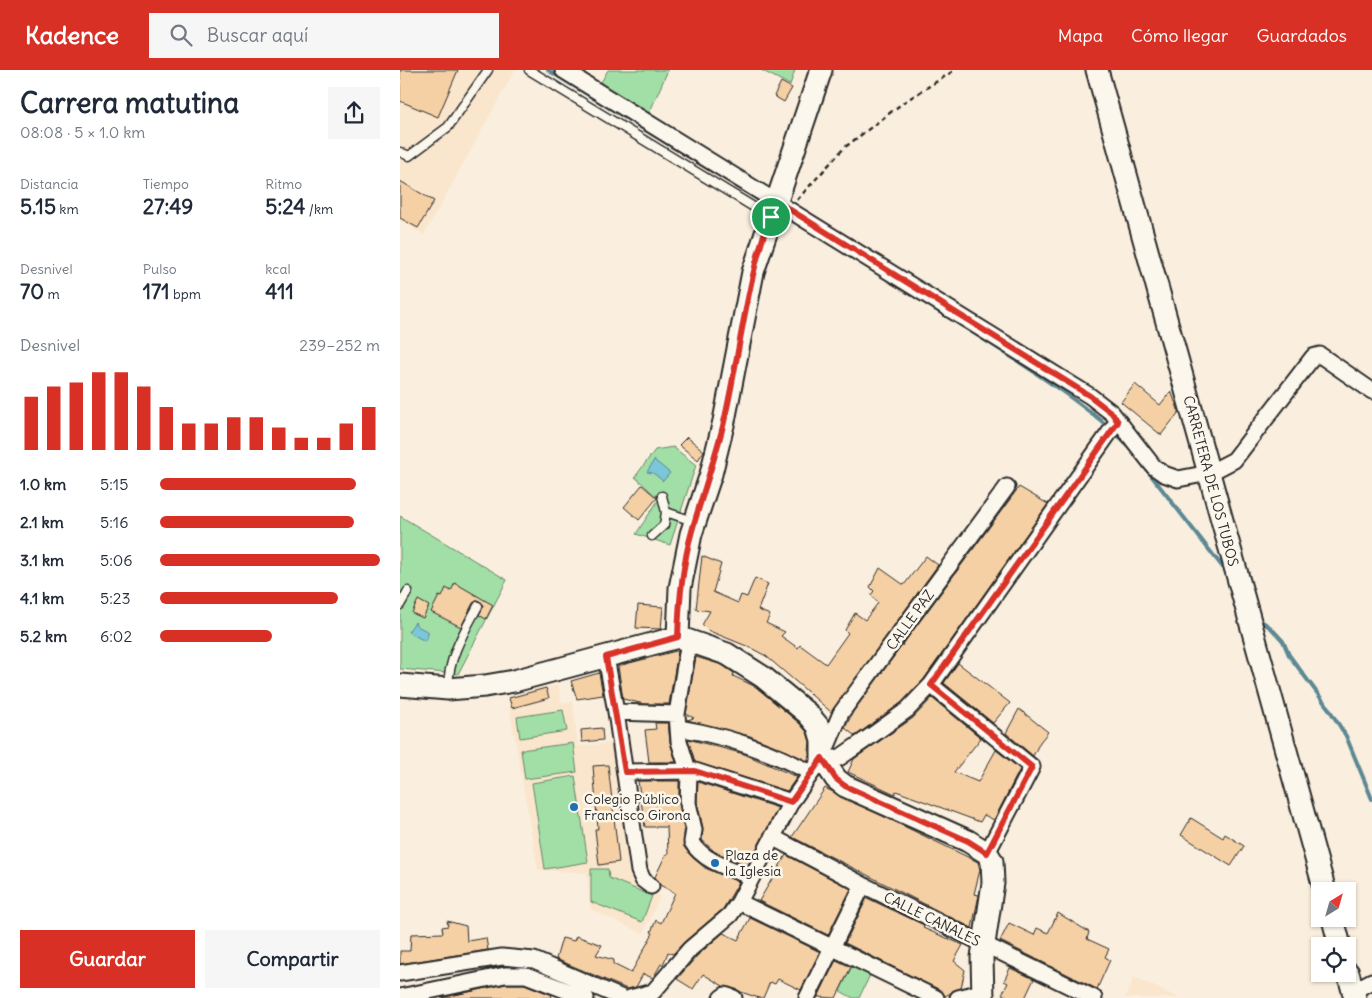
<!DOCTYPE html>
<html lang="es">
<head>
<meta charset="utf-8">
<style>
	body { margin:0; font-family:Delius,sans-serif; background:#f6f6f7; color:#1f2937; height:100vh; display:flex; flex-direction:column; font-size:19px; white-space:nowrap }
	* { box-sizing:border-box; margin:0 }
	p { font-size:16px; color:#747a83 }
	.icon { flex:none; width:28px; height:28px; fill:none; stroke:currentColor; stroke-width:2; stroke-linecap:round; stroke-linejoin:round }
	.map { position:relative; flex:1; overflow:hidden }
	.panel { display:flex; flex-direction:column; background:#fff; width:400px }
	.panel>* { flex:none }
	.needle { width:32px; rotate:37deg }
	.tools { position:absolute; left:911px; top:812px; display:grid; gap:10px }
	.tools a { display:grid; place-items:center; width:45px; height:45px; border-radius:0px; background:#fff; box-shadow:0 1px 4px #0004; font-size:25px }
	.pin { position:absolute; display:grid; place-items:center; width:42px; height:42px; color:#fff; margin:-21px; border:2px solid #fff; border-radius:50%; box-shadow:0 1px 5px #0007 }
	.round { display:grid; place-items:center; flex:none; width:52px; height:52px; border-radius:0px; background:#f6f6f7 }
	.head { display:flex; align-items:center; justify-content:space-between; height:85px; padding:0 20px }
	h1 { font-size:28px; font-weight:700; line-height:38px }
	.metrics { display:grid; grid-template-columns:repeat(3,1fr); gap:8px; height:85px; padding:5px 20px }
	.metrics div { display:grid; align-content:center }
	.metrics b { font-size:21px; font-weight:700 }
	.metrics small { font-size:14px; font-weight:400 }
	.metrics p { font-size:14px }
	.chart { height:140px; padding:10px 20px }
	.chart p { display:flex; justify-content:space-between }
	.chart svg { width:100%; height:90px; margin-top:5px; stroke:#d93025; stroke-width:6 }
	.primary-button { display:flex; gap:10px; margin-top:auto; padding:10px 20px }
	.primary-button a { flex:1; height:58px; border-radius:0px; background:#d93025; color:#fff; font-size:20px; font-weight:700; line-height:58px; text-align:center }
	.primary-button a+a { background:#f6f6f7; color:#1f2937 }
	ul { padding:0 20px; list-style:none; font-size:16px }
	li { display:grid; grid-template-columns:80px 60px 1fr; align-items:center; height:38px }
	li i { height:12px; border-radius:6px; background:#d93025 }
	header { display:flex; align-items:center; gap:30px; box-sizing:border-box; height:70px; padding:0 25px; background:#d93025; color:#fff }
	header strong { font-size:24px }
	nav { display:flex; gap:28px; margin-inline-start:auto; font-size:18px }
	.search { width:350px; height:45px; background:#f6f6f7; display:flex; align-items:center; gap:12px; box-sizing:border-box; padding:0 18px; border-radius:0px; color:#747a83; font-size:19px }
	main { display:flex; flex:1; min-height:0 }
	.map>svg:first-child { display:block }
	.built { fill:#f9e6cd }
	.green { fill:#a2dfa6; stroke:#668568 }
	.water { fill:#7bc6da; stroke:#5b8894 }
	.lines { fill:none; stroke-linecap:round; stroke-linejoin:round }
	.stream { stroke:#5b8894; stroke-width:4 }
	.building { fill:#f6d0a5; stroke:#2b2b2b }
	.lane-casing { stroke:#2b2b2b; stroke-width:11 }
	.street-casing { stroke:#2b2b2b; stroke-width:19 }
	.secondary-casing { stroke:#2b2b2b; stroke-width:25 }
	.path { stroke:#2b2b2b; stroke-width:2.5; stroke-dasharray:5 4; stroke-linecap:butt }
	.lane { stroke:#fbf7ec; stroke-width:8 }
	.street { stroke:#fbf7ec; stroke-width:15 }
	.secondary { stroke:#fbf7ec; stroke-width:21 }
	.route-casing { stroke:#fff; stroke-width:10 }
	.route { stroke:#d93025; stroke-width:6 }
	.poi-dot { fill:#1f6fb2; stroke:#fbf7ec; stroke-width:2 }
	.labels { text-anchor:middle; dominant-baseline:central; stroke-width:5; stroke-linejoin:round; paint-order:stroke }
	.street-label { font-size:14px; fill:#2b2b2b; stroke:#fbf7ec }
	.poi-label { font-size:14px; fill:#2b2b2b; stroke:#fbf7ec; text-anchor:start }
</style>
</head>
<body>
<header>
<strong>Kadence</strong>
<div class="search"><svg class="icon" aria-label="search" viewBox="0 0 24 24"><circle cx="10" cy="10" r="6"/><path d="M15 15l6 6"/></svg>Buscar aquí</div>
<nav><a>Mapa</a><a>Cómo llegar</a><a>Guardados</a></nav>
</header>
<main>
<section class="panel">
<div class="head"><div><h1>Carrera matutina</h1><p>08:08 · 5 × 1.0 km</p></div><a class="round"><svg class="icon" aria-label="share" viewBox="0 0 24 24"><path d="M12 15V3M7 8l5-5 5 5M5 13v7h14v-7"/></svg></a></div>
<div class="metrics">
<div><p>Distancia</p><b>5.15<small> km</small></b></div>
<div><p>Tiempo</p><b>27:49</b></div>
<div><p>Ritmo</p><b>5:24<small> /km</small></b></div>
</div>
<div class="metrics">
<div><p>Desnivel</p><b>70<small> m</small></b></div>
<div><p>Pulso</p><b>171<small> bpm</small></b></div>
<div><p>kcal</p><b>411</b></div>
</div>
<div class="chart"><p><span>Desnivel</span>239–252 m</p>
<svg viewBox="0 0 160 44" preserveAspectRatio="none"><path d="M5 44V18M15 44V13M25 44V11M35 44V6M45 44V6M55 44V13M65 44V23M75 44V31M85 44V31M95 44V28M105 44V28M115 44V33M125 44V38M135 44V38M145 44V31M155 44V23"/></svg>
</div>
<ul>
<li><b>1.0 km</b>5:15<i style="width:89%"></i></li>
<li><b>2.1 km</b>5:16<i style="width:88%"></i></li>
<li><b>3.1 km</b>5:06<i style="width:100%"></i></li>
<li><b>4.1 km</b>5:23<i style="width:81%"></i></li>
<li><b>5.2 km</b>6:02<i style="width:51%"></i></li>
</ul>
<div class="primary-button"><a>Guardar</a><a>Compartir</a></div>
</section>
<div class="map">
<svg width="972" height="928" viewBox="0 0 972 928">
	<rect width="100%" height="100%" fill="#faefde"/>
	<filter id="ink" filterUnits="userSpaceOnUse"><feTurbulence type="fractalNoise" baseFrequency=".02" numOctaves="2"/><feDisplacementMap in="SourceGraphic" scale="10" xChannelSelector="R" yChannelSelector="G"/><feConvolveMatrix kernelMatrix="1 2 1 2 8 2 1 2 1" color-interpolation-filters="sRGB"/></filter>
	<g filter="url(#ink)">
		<path class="built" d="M0 0H115L24 165 0 150Z
			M158 615 162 633 173 631 178 676 211 673 233 809 260 827 243 864 190 839 187 803 138 800 107 626Z
			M734 907 779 928H725Z"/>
		<path class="green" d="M208 0H268L248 46 199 16Z
			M361 0H395L390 15Z
			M273 377 296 395 270 475 236 464 259 429 235 407 255 380Z
			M0 446 107 510 58 604 0 599Z
			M163 640 167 661 120 668 117 647Z
			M173 673 177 702 125 709 121 680Z
			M175 706 188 792 145 799 132 713Z
			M191 799H208L209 808 252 826 242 852 191 832Z
			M453 894 471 903 459 928H453L440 921Z"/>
		<path class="water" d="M254 390 270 403 263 411 253 403 247 402Z
			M15 552 17 556 29 562 25 571 8 562Z"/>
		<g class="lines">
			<path class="stream" d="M148 0 312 101
				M505 220C574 264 646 305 709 357
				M715 363 729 377 828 504
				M857 548 871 558 883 571 889 585 929 639 946 666 972 729"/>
		</g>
		<path class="building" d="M0 0H58L38 47 0 31Z
			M381 12 392 18 384 32 374 26Z
			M0 111 34 131 18 158 0 148Z
			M735 314 760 335 771 321 779 342 761 365 721 332Z
			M287 367 304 381 298 390 279 375Z
			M242 415 257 428 239 450 224 437Z
			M619 417 648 434 524 609 501 633 455 666 445 658 453 642Z
			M302 486 321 494 313 522 338 533 341 525 347 527 355 508 368 514 358 540 370 545 366 553 385 562 381 566 398 578 400 575 426 594 448 563 445 560 455 543 465 550 478 533 471 525 474 521 470 517 480 498 504 515 526 486 538 495 431 642 366 586 349 577 307 560 302 555 310 541 296 539Z
			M55 513 93 535 86 549 79 545 84 535 78 530 73 533 61 557 31 542 39 526 42 527 46 518 51 521Z
			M18 530 29 536 23 548 12 543Z
			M238 535 263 537 261 559 236 558Z
			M276 581H278L269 634H244L223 629 218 596Z
			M296 587 322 595 334 603 333 606 356 617 399 653 407 662 410 672 408 691 350 666 287 650 294 648 286 644Z
			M558 593 610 633 593 653 544 613Z
			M199 603 203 625 177 629 171 611Z
			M146 618 149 628 112 638 109 628Z
			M532 628 581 668 554 702 578 712 596 680 620 699 594 750 584 745 580 752 496 721 495 724 448 702 454 689 513 648Z
			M619 639 648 662 640 672 633 686 606 663Z
			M255 653H268L270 672 276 692H249L245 660 256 659Z
			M202 658 203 670 182 672 181 660Z
			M288 669 344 684 397 707 387 721 295 692Z
			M208 695 219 792 199 795 195 759H198L193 696Z
			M238 711H279V733L284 760V777L291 786 305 798 339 812 323 839 284 872 273 884 268 882 263 895 261 894 253 908 243 904 236 917 227 919 156 889 162 868 174 871 176 866 202 875 196 885 214 890 213 894 231 903 253 863 251 862 256 850 261 853 275 823 260 815 255 807 266 784H268L267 757H245Z
			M298 712 378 738 348 795 315 782 302 770 303 758 297 732Z
			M425 718 578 792 580 800 574 824 579 825 572 858 392 767Z
			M791 748 823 768 825 764 844 776 831 796 781 765Z
			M386 785 451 819 428 865 359 831Z
			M467 828 524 855 523 858 563 875 554 891 565 900 561 918 545 926 540 920 445 873Z
			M658 843 689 862 687 869 709 879 705 887 710 890 697 919 600 871 609 853 634 865 637 858 648 863Z
			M350 848 420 882 401 920 378 909 375 914 370 912 363 928H359L323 916 303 904 293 919 277 909 297 886 323 863 338 870Z
			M47 851 66 856 67 871 86 868 88 880 0 894V881H10L11 864 43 863 42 857 48 856Z
			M436 890 451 897 436 928 418 927Z
			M610 898 634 909 625 928H610L602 924 608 913 604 911Z
			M106 914H124L152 925 151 928H41Z"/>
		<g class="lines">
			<defs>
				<path id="lane" d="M129 0 370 147
					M0 82 9 86 48 57 88 0
					M262 426 266 442
					M252 466 264 455 266 442 293 451
					M0 535 8 521
					M48 618C48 588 64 562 78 536"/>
				<path id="street" d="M163 0 690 326 712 343 754 397 764 404 778 409 809 403 834 390 913 287 920 285 972 321
					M289 571 277 644 279 671 289 703 288 733 294 760 292 772C303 792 332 799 352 807
					M206 587 216 642 239 801 243 810 251 816
					M531 615 632 697 587 783
					M216 642 277 644
					M279 658C327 666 369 680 411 703
					M422 688H439L471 666 507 640 531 615 717 352
					M225 702 295 701 391 732
					M372 767 463 815 694 928
					M339 832 536 928
					M0 903 102 887 134 890 222 928
					M953 921 972 911
					M0 927 105 905H126L186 928
					M230 928 253 922 290 879 330 845 339 832 391 732 422 688 441 643 607 417
					M321 928 325 925 334 928
					M407 928 463 815
					M558 928 581 922"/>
				<path id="secondary" d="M697 0 925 821
					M278 567 280 518 291 464 311 404 324 351 353 202 421 0
					M0 615 48 619 85 616 114 611 278 567 327 584 363 607 408 644 418 656 422 670V688L436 709 445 716 568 771 587 783 592 791 593 813 582 887 583 928
					M933 849 940 876
					M948 903 955 928"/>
			</defs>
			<use href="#lane" class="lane-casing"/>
			<use href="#street" class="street-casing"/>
			<use href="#secondary" class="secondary-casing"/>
			<path class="path" d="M397 130 444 78 504 32 555 0"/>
			<use href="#lane" class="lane"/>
			<use href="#street" class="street"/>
			<use href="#secondary" class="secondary"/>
		</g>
	</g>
	<g class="lines" filter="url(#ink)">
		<defs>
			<path id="route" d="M376 131 690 326 712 343 718 352 531 615 632 697 587 783 568 771 445 716 436 709 422 688 391 732 295 701 225 702 206 587 278 567C279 531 282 496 292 461 302 425 315 389 324 352 341 278 347 202 376 131Z"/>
		</defs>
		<use href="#route" class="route-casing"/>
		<use href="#route" class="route"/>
	</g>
	<g class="poi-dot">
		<circle cx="174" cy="737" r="5"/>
		<circle cx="315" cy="793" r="5"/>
	</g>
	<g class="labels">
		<g class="street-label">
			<text transform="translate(811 411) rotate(75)">CARRETERA DE LOS TUBOS</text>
			<text transform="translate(510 550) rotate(-54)">CALLE PAZ</text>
			<text transform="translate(532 849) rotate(26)">CALLE CANALES</text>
		</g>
		<g class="poi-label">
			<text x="184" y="729">Colegio Público<tspan x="184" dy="16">Francisco Girona</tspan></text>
			<text x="325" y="785">Plaza de<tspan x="325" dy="16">la Iglesia</tspan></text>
		</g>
	</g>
</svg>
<div class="tools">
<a><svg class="needle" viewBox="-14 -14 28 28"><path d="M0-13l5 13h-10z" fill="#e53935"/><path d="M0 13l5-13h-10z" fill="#747a83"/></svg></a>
<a><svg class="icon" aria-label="locate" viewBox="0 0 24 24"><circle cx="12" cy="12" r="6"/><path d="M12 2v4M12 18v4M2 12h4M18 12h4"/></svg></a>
</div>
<div class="pin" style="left:371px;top:147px;background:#1e9e55"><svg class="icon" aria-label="arrive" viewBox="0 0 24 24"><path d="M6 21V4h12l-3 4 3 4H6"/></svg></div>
</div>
</main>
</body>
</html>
